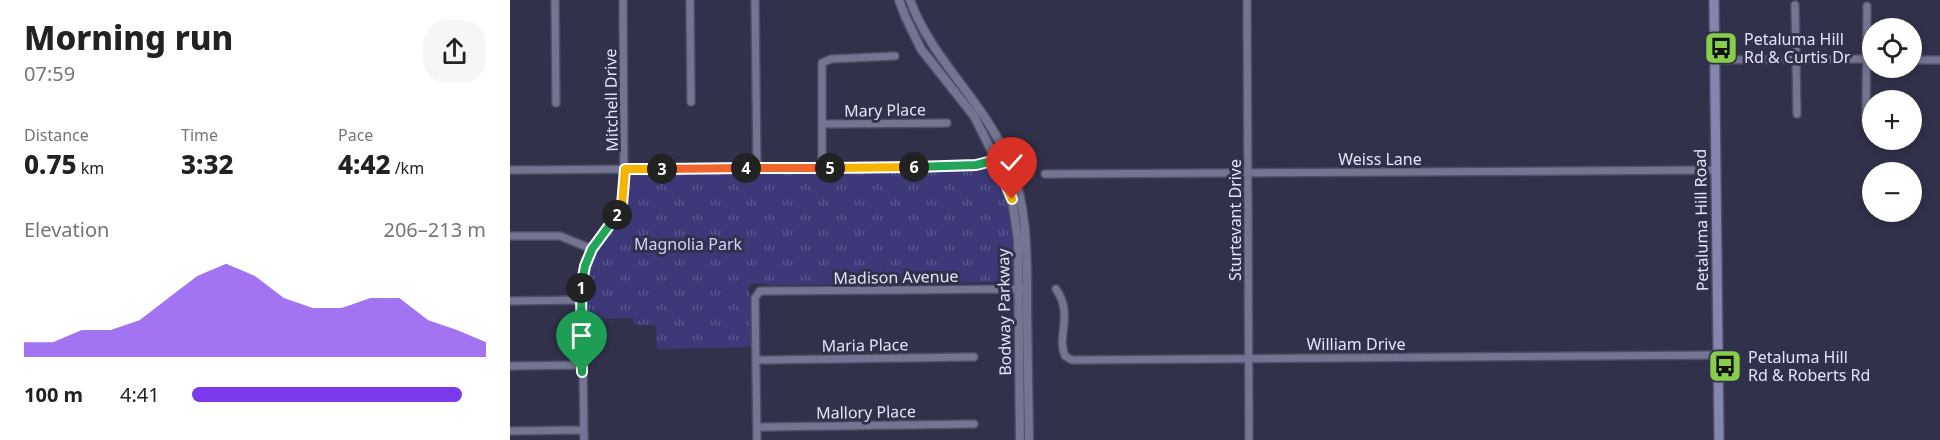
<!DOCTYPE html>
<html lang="en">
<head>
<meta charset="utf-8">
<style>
	body { margin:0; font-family:"Noto Sans",sans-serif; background:#f6f6f6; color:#222; height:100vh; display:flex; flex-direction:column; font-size:22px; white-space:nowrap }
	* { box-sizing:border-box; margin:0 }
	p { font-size:20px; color:#767676 }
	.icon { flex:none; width:33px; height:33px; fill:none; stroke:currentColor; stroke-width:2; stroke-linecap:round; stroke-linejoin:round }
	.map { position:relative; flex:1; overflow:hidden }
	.side { display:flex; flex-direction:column; background:#fff; width:510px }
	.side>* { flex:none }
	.fabs { position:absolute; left:1352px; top:18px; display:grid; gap:12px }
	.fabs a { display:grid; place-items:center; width:60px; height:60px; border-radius:50%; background:#fff; box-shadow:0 3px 9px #0003; font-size:30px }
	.pin { position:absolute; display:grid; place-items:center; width:51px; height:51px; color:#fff; margin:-62px -26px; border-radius:50% 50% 50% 0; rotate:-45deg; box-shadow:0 0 6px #0007 }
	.pin .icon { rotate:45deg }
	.km { position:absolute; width:30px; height:30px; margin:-15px; border-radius:50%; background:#222; color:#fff; font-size:16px; line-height:30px; text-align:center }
	.round { display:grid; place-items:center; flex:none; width:63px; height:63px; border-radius:24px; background:#f6f6f6 }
	.headline { display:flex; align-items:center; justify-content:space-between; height:102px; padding:0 24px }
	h1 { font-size:33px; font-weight:800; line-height:45px }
	.metrics { display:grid; grid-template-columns:repeat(3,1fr); gap:9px; height:102px; padding:6px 24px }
	.metrics div { display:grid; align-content:center }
	.metrics b { font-size:26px; font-weight:800 }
	.metrics small { font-size:16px; font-weight:400 }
	.metrics p { font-size:16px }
	.chart { height:168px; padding:12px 24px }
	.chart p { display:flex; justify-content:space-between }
	.chart svg { width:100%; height:108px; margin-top:6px; fill:#7c3aed; opacity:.7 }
	ul { padding:0 24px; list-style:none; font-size:20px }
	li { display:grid; grid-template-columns:96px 72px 1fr; align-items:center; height:45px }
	li i { height:15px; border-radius:8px; background:#7c3aed }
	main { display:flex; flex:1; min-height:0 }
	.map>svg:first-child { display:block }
	.park { fill:url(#park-tufts) }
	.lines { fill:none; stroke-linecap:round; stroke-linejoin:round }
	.minor-casing { stroke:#4e4d63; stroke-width:10 }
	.tertiary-casing { stroke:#4e4d63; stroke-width:11 }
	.secondary-casing { stroke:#4e4d63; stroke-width:12 }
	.minor { stroke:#747592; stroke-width:7 }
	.tertiary { stroke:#747592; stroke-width:8 }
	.secondary { stroke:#8586af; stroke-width:9 }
	.split-1-casing { stroke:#fff; stroke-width:12 }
	.split-2-casing { stroke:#fff; stroke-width:12 }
	.split-3-casing { stroke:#fff; stroke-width:12 }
	.split-4-casing { stroke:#fff; stroke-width:12 }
	.split-5-casing { stroke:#fff; stroke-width:12 }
	.split-6-casing { stroke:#fff; stroke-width:12 }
	.split-7-casing { stroke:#fff; stroke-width:12 }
	.split-8-casing { stroke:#fff; stroke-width:12 }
	.split-1 { stroke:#22a559; stroke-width:8 }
	.split-2 { stroke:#22a559; stroke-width:8 }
	.split-3 { stroke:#f5b400; stroke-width:8 }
	.split-4 { stroke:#f0652b; stroke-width:8 }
	.split-5 { stroke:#f0652b; stroke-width:8 }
	.split-6 { stroke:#f5b400; stroke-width:8 }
	.split-7 { stroke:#22a559; stroke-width:8 }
	.split-8 { stroke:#f5b400; stroke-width:8 }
	.labels { text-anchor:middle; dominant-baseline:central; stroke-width:6; stroke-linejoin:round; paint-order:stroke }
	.poi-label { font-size:16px; fill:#e3e4f5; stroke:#31314b; text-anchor:start }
	.street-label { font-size:16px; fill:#e3e4f5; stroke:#31314b }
	.park-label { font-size:16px; fill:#d2d3fc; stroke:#31314b }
</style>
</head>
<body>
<main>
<section class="side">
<div class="headline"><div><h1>Morning run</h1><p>07:59</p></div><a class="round"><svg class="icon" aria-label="share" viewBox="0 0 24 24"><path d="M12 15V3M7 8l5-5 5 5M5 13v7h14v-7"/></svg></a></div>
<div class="metrics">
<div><p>Distance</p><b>0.75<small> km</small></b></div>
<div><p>Time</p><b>3:32</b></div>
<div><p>Pace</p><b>4:42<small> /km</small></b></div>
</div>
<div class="chart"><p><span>Elevation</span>206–213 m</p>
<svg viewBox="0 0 160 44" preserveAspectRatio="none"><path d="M0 44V38L10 38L20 33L30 33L40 29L50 20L60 11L70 6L80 11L90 20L100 24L110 24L120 20L130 20L140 29L150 33L160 38V44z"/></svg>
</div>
<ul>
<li><b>100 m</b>4:41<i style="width:92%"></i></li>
</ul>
</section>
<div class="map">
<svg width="1430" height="440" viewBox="0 0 1430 440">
	<defs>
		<pattern id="park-tufts" width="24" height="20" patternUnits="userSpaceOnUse" patternTransform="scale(1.5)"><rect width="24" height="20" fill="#3d3978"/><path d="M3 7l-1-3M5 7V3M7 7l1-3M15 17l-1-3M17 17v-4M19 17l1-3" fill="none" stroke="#59568c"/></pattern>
	</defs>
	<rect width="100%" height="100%" fill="#31314b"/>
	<path class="park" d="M476 163 483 164 487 167 502 223 506 272 498 282 259 285 245 283 240 285 238 289 241 298 242 347 147 349 146 325H124L123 318 76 319C76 299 73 274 83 255 91 240 104 228 111 212 116 200 115 184 121 172Z"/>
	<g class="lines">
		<defs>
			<path id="minor" d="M45 0 46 103
				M180 0 181 102
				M245 0 247 168
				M737 0 739 440
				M1285 5 1287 114
				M1205 60 1362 59
				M1401 60H1430
				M1356 122 1357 6
				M312 124 437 123
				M312 168V63L321 59 385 56
				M0 170 445 167 466 165 496 154
				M535 174 1206 170
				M0 236H50L82 249
				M546 289C564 315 546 336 555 356L562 360 1208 355
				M0 301 71 300
				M247 360 464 357
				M0 366 72 365
				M247 427 464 424
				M0 431 73 430
				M74 440 72 285C74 273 75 259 82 248 98 224 110 220 114 189L113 0
				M247 440 245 298 250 291 514 289"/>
			<path id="tertiary" d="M389 0 395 16 411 49 464 116 485 158 502 199 508 241 510 440
				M400 0C421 58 471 99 496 155 519 204 517 259 517 312 518 355 518 397 519 440"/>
			<path id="secondary" d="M1204 0 1209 440"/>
		</defs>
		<use href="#minor" class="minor-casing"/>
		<use href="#tertiary" class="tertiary-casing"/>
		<use href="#secondary" class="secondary-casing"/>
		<use href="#minor" class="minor"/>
		<use href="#tertiary" class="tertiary"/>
		<use href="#secondary" class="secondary"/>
	</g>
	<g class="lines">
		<defs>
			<path id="split-1" d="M71 288 72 372"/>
			<path id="split-2" d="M71 288 75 266 82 249 107 215"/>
			<path id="split-3" d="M107 215 112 205 115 169H152"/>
			<path id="split-4" d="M152 169 236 168"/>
			<path id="split-5" d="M236 168H320"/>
			<path id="split-6" d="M320 168 404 167"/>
			<path id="split-7" d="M404 167 466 165 486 160"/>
			<path id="split-8" d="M486 160 502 199"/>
		</defs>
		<use href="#split-1" class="split-1-casing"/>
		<use href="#split-2" class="split-2-casing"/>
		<use href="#split-3" class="split-3-casing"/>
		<use href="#split-4" class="split-4-casing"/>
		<use href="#split-5" class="split-5-casing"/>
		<use href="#split-6" class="split-6-casing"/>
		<use href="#split-7" class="split-7-casing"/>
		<use href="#split-8" class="split-8-casing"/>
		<use href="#split-1" class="split-1"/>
		<use href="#split-2" class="split-2"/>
		<use href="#split-3" class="split-3"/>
		<use href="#split-4" class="split-4"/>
		<use href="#split-5" class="split-5"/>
		<use href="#split-6" class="split-6"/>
		<use href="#split-7" class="split-7"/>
		<use href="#split-8" class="split-8"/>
	</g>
	<defs>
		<symbol id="bus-square" viewBox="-11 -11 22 22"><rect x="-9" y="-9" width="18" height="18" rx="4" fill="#87cf4a" stroke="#31314b"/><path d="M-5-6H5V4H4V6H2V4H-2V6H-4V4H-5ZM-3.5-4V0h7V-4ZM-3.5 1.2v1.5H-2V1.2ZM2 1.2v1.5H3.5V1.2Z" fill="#111"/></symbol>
	</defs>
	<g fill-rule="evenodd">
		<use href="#bus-square" x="1192" y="29" width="38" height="38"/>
		<use href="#bus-square" x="1196" y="347" width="38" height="38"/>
	</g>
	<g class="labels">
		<g class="poi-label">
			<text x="1234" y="39">Petaluma Hill<tspan x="1234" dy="18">Rd &amp; Curtis Dr</tspan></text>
			<text x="1238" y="357">Petaluma Hill<tspan x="1238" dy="18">Rd &amp; Roberts Rd</tspan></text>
		</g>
		<g class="street-label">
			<text transform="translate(101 100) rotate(-91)">Mitchell Drive</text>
			<text transform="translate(375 110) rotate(-1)">Mary Place</text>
			<text x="870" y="159">Weiss Lane</text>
			<text transform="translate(725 220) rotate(-90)">Sturtevant Drive</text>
			<text transform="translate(1191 220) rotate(-91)">Petaluma Hill Road</text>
			<text transform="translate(386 277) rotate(-1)">Madison Avenue</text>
			<text transform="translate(494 312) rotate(-91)">Bodway Parkway</text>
			<text x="846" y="344">William Drive</text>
			<text transform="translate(355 345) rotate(-1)">Maria Place</text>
			<text transform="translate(356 412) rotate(-1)">Mallory Place</text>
		</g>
		<g class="park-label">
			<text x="178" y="244">Magnolia Park</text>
		</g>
	</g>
</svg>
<div class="fabs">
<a><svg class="icon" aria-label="locate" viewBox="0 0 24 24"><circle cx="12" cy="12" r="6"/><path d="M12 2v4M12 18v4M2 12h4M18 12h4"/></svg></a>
<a>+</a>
<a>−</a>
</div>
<div class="pin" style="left:72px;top:372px;background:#1e9e55"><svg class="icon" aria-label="arrive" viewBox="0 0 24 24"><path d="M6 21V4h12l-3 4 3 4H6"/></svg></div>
<div class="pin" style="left:502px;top:199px;background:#d93025"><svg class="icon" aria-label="check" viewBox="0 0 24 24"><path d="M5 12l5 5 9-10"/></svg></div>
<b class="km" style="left:71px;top:288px">1</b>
<b class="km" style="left:107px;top:215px">2</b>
<b class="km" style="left:152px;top:169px">3</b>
<b class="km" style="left:236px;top:168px">4</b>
<b class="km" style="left:320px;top:168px">5</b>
<b class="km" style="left:404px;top:167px">6</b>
</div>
</main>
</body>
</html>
